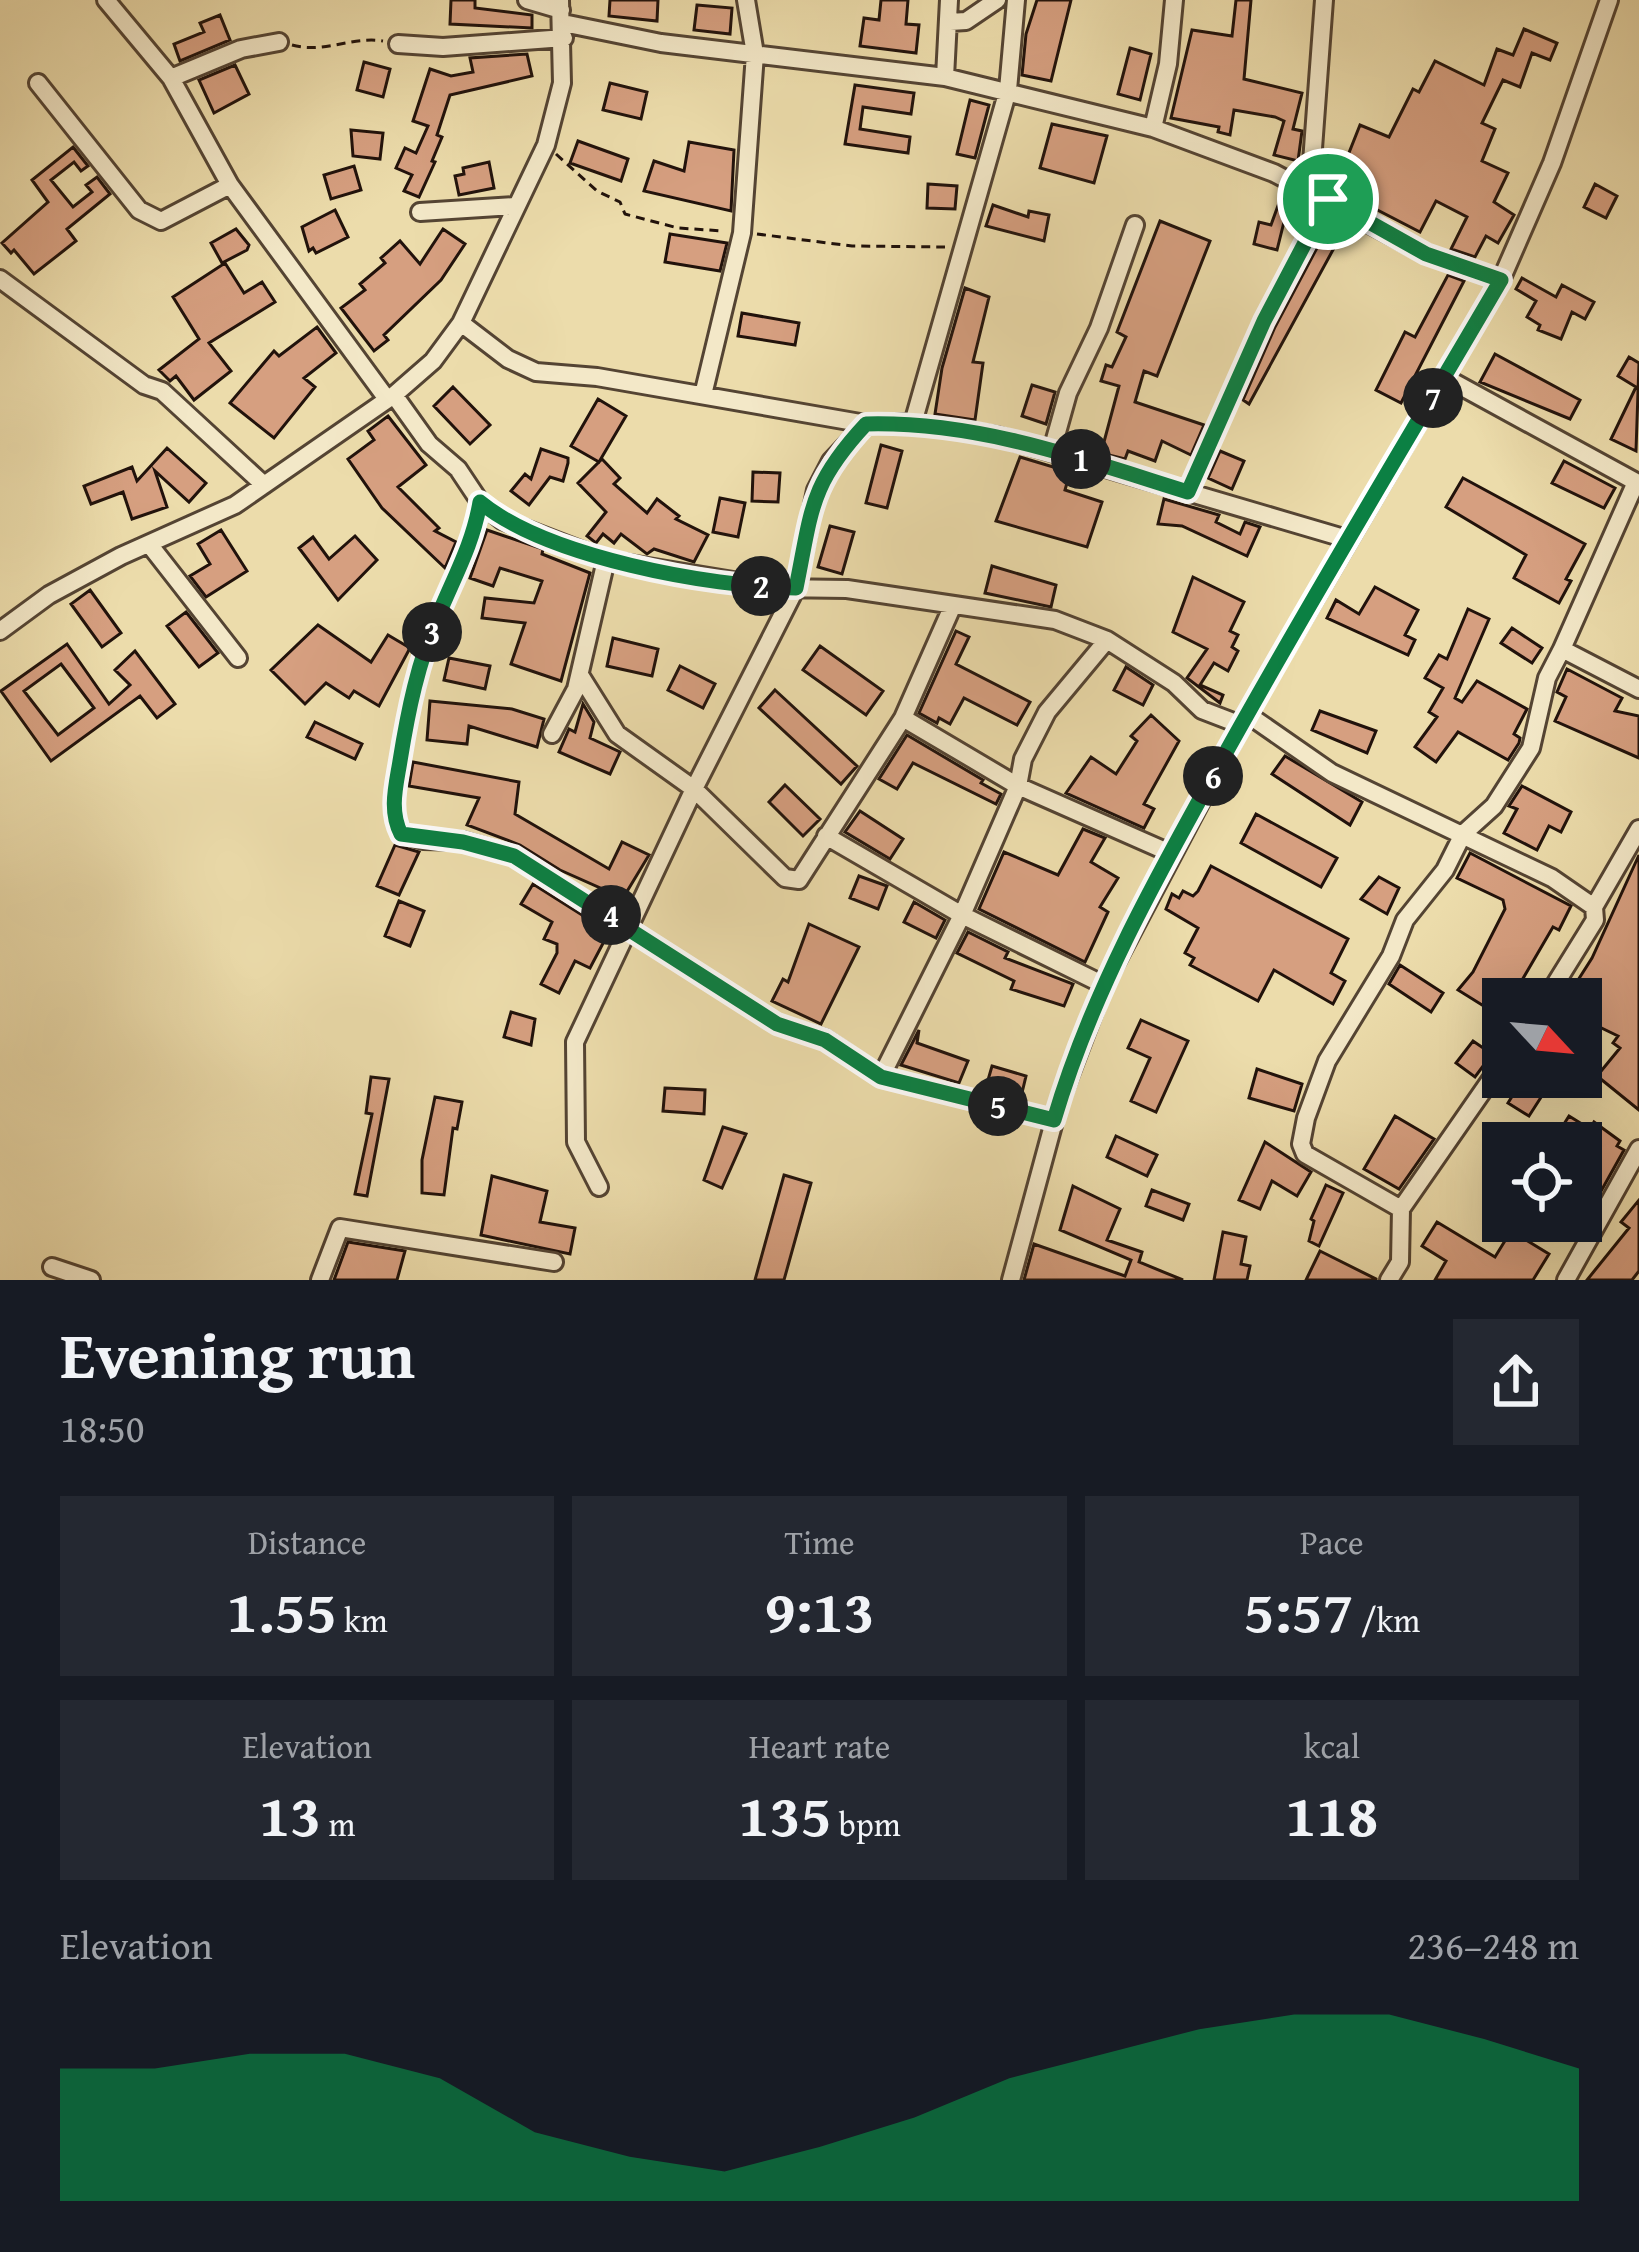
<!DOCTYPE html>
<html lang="en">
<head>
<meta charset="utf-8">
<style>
	body { margin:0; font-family:"Gentium Book Plus",serif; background:#242831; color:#f1f3f6; height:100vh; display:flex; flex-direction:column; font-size:45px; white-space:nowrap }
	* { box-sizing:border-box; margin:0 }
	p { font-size:39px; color:#9ea1a6 }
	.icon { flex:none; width:66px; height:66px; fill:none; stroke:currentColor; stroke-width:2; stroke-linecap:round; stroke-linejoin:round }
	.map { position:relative; height:1280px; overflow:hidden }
	.side { display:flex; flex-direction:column; background:#171b24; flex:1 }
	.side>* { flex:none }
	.needle { width:78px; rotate:116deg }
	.tools { position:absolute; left:1482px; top:978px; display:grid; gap:24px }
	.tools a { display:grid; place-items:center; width:120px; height:120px; border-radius:0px; background:#171b24; box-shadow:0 12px 48px #0002; font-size:60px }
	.pin { position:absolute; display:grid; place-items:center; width:102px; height:102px; color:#fff; margin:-51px; border:6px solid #fff; border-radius:50%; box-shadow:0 3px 12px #0007 }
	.km { position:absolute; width:60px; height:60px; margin:-30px; border-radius:50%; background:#222; color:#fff; font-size:33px; line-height:60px; text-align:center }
	.round { display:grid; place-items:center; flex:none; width:126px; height:126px; border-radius:0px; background:#242831 }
	.headline { display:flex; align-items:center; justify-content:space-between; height:204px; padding:0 60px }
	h1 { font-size:66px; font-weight:700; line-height:90px }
	.figures { display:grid; grid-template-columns:repeat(3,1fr); gap:18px; height:204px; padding:12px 60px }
	.figures div { display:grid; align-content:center; border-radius:0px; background:#242831; text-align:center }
	.figures b { font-size:60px; font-weight:700 }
	.figures small { font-size:33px; font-weight:400 }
	.figures p { font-size:33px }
	.chart { height:336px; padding:24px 60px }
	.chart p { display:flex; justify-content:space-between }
	.chart svg { width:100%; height:216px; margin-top:12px; fill:#0b8043; opacity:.7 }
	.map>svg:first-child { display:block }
	.building { fill:#d69f80; stroke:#21120b; stroke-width:3; fill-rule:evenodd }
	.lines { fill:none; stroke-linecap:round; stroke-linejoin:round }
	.minor-casing { stroke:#544433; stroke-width:22 }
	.path { stroke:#21120b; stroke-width:3; stroke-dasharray:9 6; stroke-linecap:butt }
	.minor { stroke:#f3e8c8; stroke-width:16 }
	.route-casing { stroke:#fff; stroke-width:24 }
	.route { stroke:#0b8043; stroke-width:15 }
</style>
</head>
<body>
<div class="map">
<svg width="1639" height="1280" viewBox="0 0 1639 1280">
	<rect width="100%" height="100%" fill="#ecdcab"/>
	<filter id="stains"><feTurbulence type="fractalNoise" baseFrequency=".00167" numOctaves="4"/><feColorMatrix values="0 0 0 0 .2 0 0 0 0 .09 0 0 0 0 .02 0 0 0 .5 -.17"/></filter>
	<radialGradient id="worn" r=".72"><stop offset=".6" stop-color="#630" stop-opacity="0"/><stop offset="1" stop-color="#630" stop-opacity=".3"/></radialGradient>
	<path class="building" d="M451 0H475V8L532 15V28L450 24Z
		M610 0H658L657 21 609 16Z
		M881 0H908L906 24 919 25 916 53 860 46 864 18 879 20Z
		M1037 0H1071L1051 81 1022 75 1026 34Z
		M1236 0H1251L1244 79 1302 93 1293 129 1302 131 1298 161 1274 155 1284 121 1275 117 1234 110 1230 135 1218 132 1219 127 1171 118 1192 30 1232 36Z
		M697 5 732 8 730 34 694 30Z
		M220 15 230 40 180 61 174 44 204 32 200 23Z
		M1524 29 1557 43 1550 60 1532 53 1520 87 1503 80 1482 123 1495 129 1482 161 1508 173 1494 202 1514 215 1498 243 1486 236 1475 257 1451 249 1467 217 1436 201 1420 232 1335 188 1360 125 1389 137 1413 89 1419 92 1435 61 1484 85 1497 49 1513 55Z
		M1130 48 1151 54 1140 100 1118 94Z
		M527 54 532 76 450 95 437 135 442 137 432 161 435 162 419 197 404 191 412 175 396 168 405 148 416 153 428 126 413 121 430 69 451 76 473 72 470 58Z
		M364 62 390 69 383 97 357 90Z
		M235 65 249 94 214 113 199 80Z
		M610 83 647 92 641 119 603 110Z
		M855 85 914 93 911 114 863 107 860 129 910 137 908 153 845 144Z
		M970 100 989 105 975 158 957 154Z
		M1052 124 1107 136 1094 183 1040 168Z
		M351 130 383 133 380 159 353 156Z
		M578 141 628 159 621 181 570 163Z
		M689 142 734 150 731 211 644 191 654 161 684 171Z
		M73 147 88 166 81 171 74 162 51 180 73 207 92 192 86 185 97 177 110 194 67 229 76 241 34 274 14 250 11 253 2 243 48 202 32 180Z
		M489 162 494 188 459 195 455 176 464 174 463 168Z
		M354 166 361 190 331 199 324 175Z
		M928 184 957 186 955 209 927 208Z
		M1595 184 1617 196 1606 218 1584 207Z
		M1283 192 1301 202 1292 225 1284 222 1277 250 1254 244 1259 222 1271 225Z
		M993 205 1028 217 1029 211 1049 215 1044 241 986 226Z
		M335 210 348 237 316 253 313 248 309 251 302 227Z
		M1160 221 1210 241 1157 376 1144 371 1135 402 1204 425 1191 455 1162 441 1155 461 1128 451 1125 459 1101 453 1119 386 1101 381 1106 365 1112 367 1126 337 1117 332Z
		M236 229 249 245 247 250 222 263 211 243Z
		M443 229 465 244 441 280 384 335 388 340 374 351 341 308 365 290 360 284 385 263 381 258 400 241 420 264Z
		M1327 229 1340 237 1249 404 1243 400 1275 327Z
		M670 234 727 243 720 271 665 262Z
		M225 263 244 293 262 282 275 302 209 343 231 371 194 400 176 376 170 381 159 370 199 339 173 297Z
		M1448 275 1464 281 1401 403 1376 390 1405 332 1415 337Z
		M1522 278 1556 297 1562 285 1594 302 1585 319 1572 312 1561 339 1538 330 1540 325 1527 317 1536 301 1516 289Z
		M965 288 989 297 973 362 983 363 975 420 935 414 942 368Z
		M742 313 799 323 795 345 738 336Z
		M317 327 336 353 304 378 315 387 274 438 230 403 274 351 279 356Z
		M1495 354 1580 400 1570 419 1480 382Z
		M1629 357 1639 363 1636 451 1611 439 1636 387 1618 376Z
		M1032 385 1055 392 1046 424 1022 416Z
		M453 387 490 425 470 444 434 406Z
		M598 399 626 416 599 462 571 446Z
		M388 416 426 465 398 487 439 528 435 531 456 542 445 568 382 508 348 459 374 440 368 431Z
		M881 445 902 451 887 508 866 503Z
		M167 448 206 483 189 502 155 471 167 507 132 519 123 492 91 504 84 486 132 467 137 481Z
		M541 449 568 458V463L563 481 550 477 529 505 511 491 525 474 531 479Z
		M1220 451 1244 461 1232 489 1208 478Z
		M1020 457 1070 472 1065 490 1102 502 1087 547 996 521Z
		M602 459 620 478 614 484 647 513 657 499 679 516 676 519 708 535 694 562 654 549 647 554 621 534 614 543 603 534 596 543 587 536 606 512 578 483Z
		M1564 461 1615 488 1604 508 1552 483Z
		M753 472 780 473 778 502 752 501Z
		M1463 478 1585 544 1566 579 1571 581 1559 603 1514 578 1526 555 1446 507Z
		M720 498 745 503 738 537 713 532Z
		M1164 499 1219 515 1216 522 1240 534 1245 522 1260 527 1247 556 1182 526 1158 524Z
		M830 526 854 532 842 574 818 567Z
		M221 530 247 571 206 597 190 576 210 564 198 544Z
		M487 530 543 549 542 554 590 573 561 681 511 664 525 623 482 618 485 598 534 603 542 581 500 568 493 586 470 578Z
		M355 536 377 560 338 600 299 548 313 537 329 559Z
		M992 566 1056 585 1051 607 985 593Z
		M1193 577 1244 602 1230 631 1238 635 1232 647 1238 651 1228 671 1214 663 1200 685 1223 695 1220 703 1187 678 1207 649 1173 632Z
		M1375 587 1418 610 1405 635 1415 640 1408 655 1327 618 1336 600 1359 614Z
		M90 590 121 633 102 647 71 604Z
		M1468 609 1489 619 1455 698 1462 702 1477 681 1527 709 1514 734 1520 738 1519 743 1508 760 1458 732 1436 762 1415 747 1437 717 1429 712 1443 688 1425 678 1439 655 1447 659Z
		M186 612 218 653 199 667 167 626Z
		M318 625 371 662 388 635 410 648 379 706 354 691 349 698 326 683 305 704 271 670Z
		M1512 628 1542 648 1532 663 1501 643Z
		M956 631 969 637 956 664 1030 702 1017 725 964 698 950 724 939 718 937 723 919 713Z
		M613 638 658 649 652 676 607 666Z
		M67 644 109 704 130 685 115 670 135 651 175 704 157 718 140 696 51 761 1 691ZM61 664 94 708 58 735 24 691Z
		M820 646 883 691 866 715 803 670Z
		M449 658 490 666 485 689 444 680Z
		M680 666 715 684 703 708 668 690Z
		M1126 667 1153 685 1143 705 1114 690Z
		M1567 669 1622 698 1615 711 1639 716V758L1555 721 1566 697 1557 692Z
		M775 690 857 766 841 784 759 708Z
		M430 701 512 709 544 719 537 747 469 726 467 744 427 740Z
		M583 704 594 722 590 738 620 752 610 774 559 752 569 729 575 732Z
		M1320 711 1376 731 1367 753 1312 730Z
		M1151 715 1179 741 1144 804 1154 809 1144 828 1066 793 1091 757 1116 774 1137 741 1131 736Z
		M315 722 362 744 355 759 307 737Z
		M907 735 983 780 981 783 1001 794 996 804 913 763 897 789 879 779Z
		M1285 756 1362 802 1350 825 1272 774Z
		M413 762 519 782 515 814 609 869 622 842 649 855 623 898 560 870 520 845 467 825 479 798 409 786Z
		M785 785 820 819 803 836 769 802Z
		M1522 786 1571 812 1561 832 1549 826 1537 850 1504 833 1517 809 1509 806Z
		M860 811 903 839 890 859 845 832Z
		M1256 814 1337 858 1321 887 1241 843Z
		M1083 829 1105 838 1091 862 1118 878 1100 907 1108 912 1085 962 979 909 1004 852 1058 875Z
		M395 845 419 852 399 895 377 886Z
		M1470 853 1571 906 1559 930 1553 927 1511 999H1503V1018L1458 990 1473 972 1505 909 1503 900 1457 878Z
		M1639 855V1110L1597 1076 1620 1048 1613 1043 1618 1036 1581 1018V999H1566L1592 958Z
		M1211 866 1348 939 1331 973 1345 981 1333 1004 1274 970 1258 1001 1190 965 1194 958 1185 953 1198 928 1166 909 1172 894 1179 898 1183 891 1193 896 1198 891Z
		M859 876 887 886 878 909 850 898Z
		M1379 877 1399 888 1387 914 1361 899Z
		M533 884 609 932 590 968 575 961 559 993 541 984 557 953V944L544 939 552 922 521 904Z
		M399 901 424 911 410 946 385 936Z
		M914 902 945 920 936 938 904 922Z
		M809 924 859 947 821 1024 772 1001 783 979 788 982Z
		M968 932 1008 952 1005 958 1073 984 1064 1006 1011 989 1014 981 957 953Z
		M1400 965 1443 993 1431 1012 1389 984Z
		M511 1012 535 1019 531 1045 504 1037Z
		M1141 1020 1188 1041 1156 1112 1131 1101 1150 1058 1128 1048Z
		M919 1030 917 1043 968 1061 959 1083 901 1065Z
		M1473 1041 1492 1054 1475 1077 1456 1063Z
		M992 1066 1026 1076 1021 1097 986 1087Z
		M1257 1069 1302 1084 1294 1111 1249 1098Z
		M371 1077 389 1079 367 1196 355 1194 372 1114 366 1113Z
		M1524 1077H1554L1529 1116 1508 1103Z
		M665 1088 705 1090 704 1114 663 1111Z
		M435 1097 462 1102 457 1129 453 1128 444 1195 422 1193V1160Z
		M1395 1116 1434 1139 1399 1189 1364 1169Z
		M1569 1116 1590 1129 1594 1122 1620 1141 1617 1146 1624 1150 1581 1227V1143H1560L1565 1135 1559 1132Z
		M723 1127 746 1134 722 1188 704 1180Z
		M1116 1136 1157 1155 1147 1176 1107 1157Z
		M1265 1142 1311 1172 1297 1196 1272 1181 1260 1209 1239 1200Z
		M784 1175 811 1183 784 1280H755Z
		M492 1176 547 1191 540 1222 575 1228 570 1254 481 1235Z
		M1326 1185 1343 1193 1319 1246 1309 1241 1314 1221 1311 1219Z
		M1073 1186 1120 1209 1107 1240 1142 1252 1139 1262 1183 1280H1024L1034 1244 1125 1276 1131 1260 1060 1230Z
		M1152 1190 1189 1204 1183 1220 1146 1206Z
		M1639 1200V1271L1632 1280H1587L1629 1228 1621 1222Z
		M1437 1222 1495 1257 1511 1231 1549 1254 1533 1280H1435L1446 1261 1422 1246Z
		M1223 1232 1246 1237 1241 1264 1250 1266 1247 1280H1214Z
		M348 1242 405 1251 397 1280H334Z
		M1320 1251 1376 1279V1280H1306Z"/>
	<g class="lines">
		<defs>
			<path id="minor" d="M106 0 171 78 230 185 387 399
				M527 0 561 10
				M950 22 966 21 997 0
				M563 23 661 43 945 77 1153 128 1274 173 1426 254 1501 280
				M398 44 443 47 564 38
				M945 77 949 0
				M171 78 241 49 279 42
				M38 83 139 210 161 221 230 185
				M1153 128 1168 64 1174 0
				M1310 189 1324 0
				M420 212 515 206
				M0 279 144 385 162 391 264 485
				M461 323 508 359 536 372 597 377 866 424 913 423 997 436 1347 539
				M1444 377 1636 482 1562 649 1639 689
				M394 395 429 444 458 469 480 502 502 520 606 560 775 588 847 589 1055 620 1107 640 1174 683 1202 710 1241 725
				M703 395 742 233 755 54 746 0
				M913 423 1008 90 1016 0
				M1052 450 1068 393 1099 328 1135 225
				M1188 492 1264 321 1328 199
				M480 502C473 544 454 577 438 615 418 662 408 711 400 761 396 786 389 810 401 834L423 840 463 841 514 856 777 1024 825 1039 881 1077 1054 1120
				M149 544 238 658
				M0 631 49 595 121 556 235 505 394 395 433 361 461 323 546 145 562 83 560 0
				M580 675 617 734 694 789 785 878 799 880 903 718 953 605
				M1247 714 1332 773 1552 878 1594 907 1595 920 1546 999
				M903 718 1018 786 1170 853
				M552 734 576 689 606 560
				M826 836 962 915 1104 985
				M1594 907 1639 829
				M881 1077 962 915 1018 786 1023 759 1047 712 1107 640
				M599 1187 576 1142 575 1042 694 789 796 588 816 490 831 461 866 424
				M1401 1209 1503 1062
				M52 1267 91 1280
				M320 1280 340 1228 554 1262
				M1011 1280 1059 1103 1104 985 1247 714 1501 280 1552 163 1609 0
				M1389 1280 1400 1262 1401 1209 1305 1154 1301 1144 1306 1118 1327 1061 1391 956 1405 920 1445 870 1463 834 1494 806 1531 748 1547 678 1562 649
				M1566 1280 1639 1149"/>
		</defs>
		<use href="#minor" class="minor-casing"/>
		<path class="path" d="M292 45C324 54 352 36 383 41
			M556 154 597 191 620 202 625 214 678 228 724 231
			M757 234 852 246 945 247"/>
		<use href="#minor" class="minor"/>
	</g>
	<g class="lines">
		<defs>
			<path id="route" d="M1328 199 1426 254 1501 280C1407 441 1310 600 1220 763 1156 878 1091 994 1054 1120L881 1077 825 1040 777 1024 514 856 463 842 401 834C389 810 396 786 400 761 408 711 418 662 438 616 454 577 473 544 480 502 547 557 709 587 796 588 812 510 809 485 866 424 978 421 1082 459 1188 492L1264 321Z"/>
		</defs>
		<use href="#route" class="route-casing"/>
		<use href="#route" class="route"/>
	</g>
	<rect width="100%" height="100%" filter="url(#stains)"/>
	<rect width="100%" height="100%" fill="url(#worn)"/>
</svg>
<div class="tools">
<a><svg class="needle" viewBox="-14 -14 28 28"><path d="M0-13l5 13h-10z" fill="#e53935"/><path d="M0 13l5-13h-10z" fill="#9ea1a6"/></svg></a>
<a><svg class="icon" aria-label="locate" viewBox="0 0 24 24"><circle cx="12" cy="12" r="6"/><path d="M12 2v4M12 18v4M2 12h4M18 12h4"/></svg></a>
</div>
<div class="pin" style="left:1328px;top:199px;background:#1e9e55"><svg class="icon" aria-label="arrive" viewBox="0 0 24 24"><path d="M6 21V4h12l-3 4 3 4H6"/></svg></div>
<b class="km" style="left:1081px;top:459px">1</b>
<b class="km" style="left:761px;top:586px">2</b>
<b class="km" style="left:432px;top:632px">3</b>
<b class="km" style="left:611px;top:915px">4</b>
<b class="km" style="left:998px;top:1106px">5</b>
<b class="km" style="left:1213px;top:776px">6</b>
<b class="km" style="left:1433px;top:398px">7</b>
</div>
<section class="side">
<div class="headline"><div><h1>Evening run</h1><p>18:50</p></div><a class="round"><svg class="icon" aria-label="share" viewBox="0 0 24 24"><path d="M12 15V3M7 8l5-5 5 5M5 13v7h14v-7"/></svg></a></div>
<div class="figures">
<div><p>Distance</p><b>1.55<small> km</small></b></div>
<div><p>Time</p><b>9:13</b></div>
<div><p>Pace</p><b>5:57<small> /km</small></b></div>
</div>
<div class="figures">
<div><p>Elevation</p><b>13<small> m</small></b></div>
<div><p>Heart rate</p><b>135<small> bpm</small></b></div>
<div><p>kcal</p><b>118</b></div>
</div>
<div class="chart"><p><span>Elevation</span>236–248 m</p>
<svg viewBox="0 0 160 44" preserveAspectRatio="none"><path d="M0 44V17L10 17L20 14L30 14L40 19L50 30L60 35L70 38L80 33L90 27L100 19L110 14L120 9L130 6L140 6L150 11L160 17V44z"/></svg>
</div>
</section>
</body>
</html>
